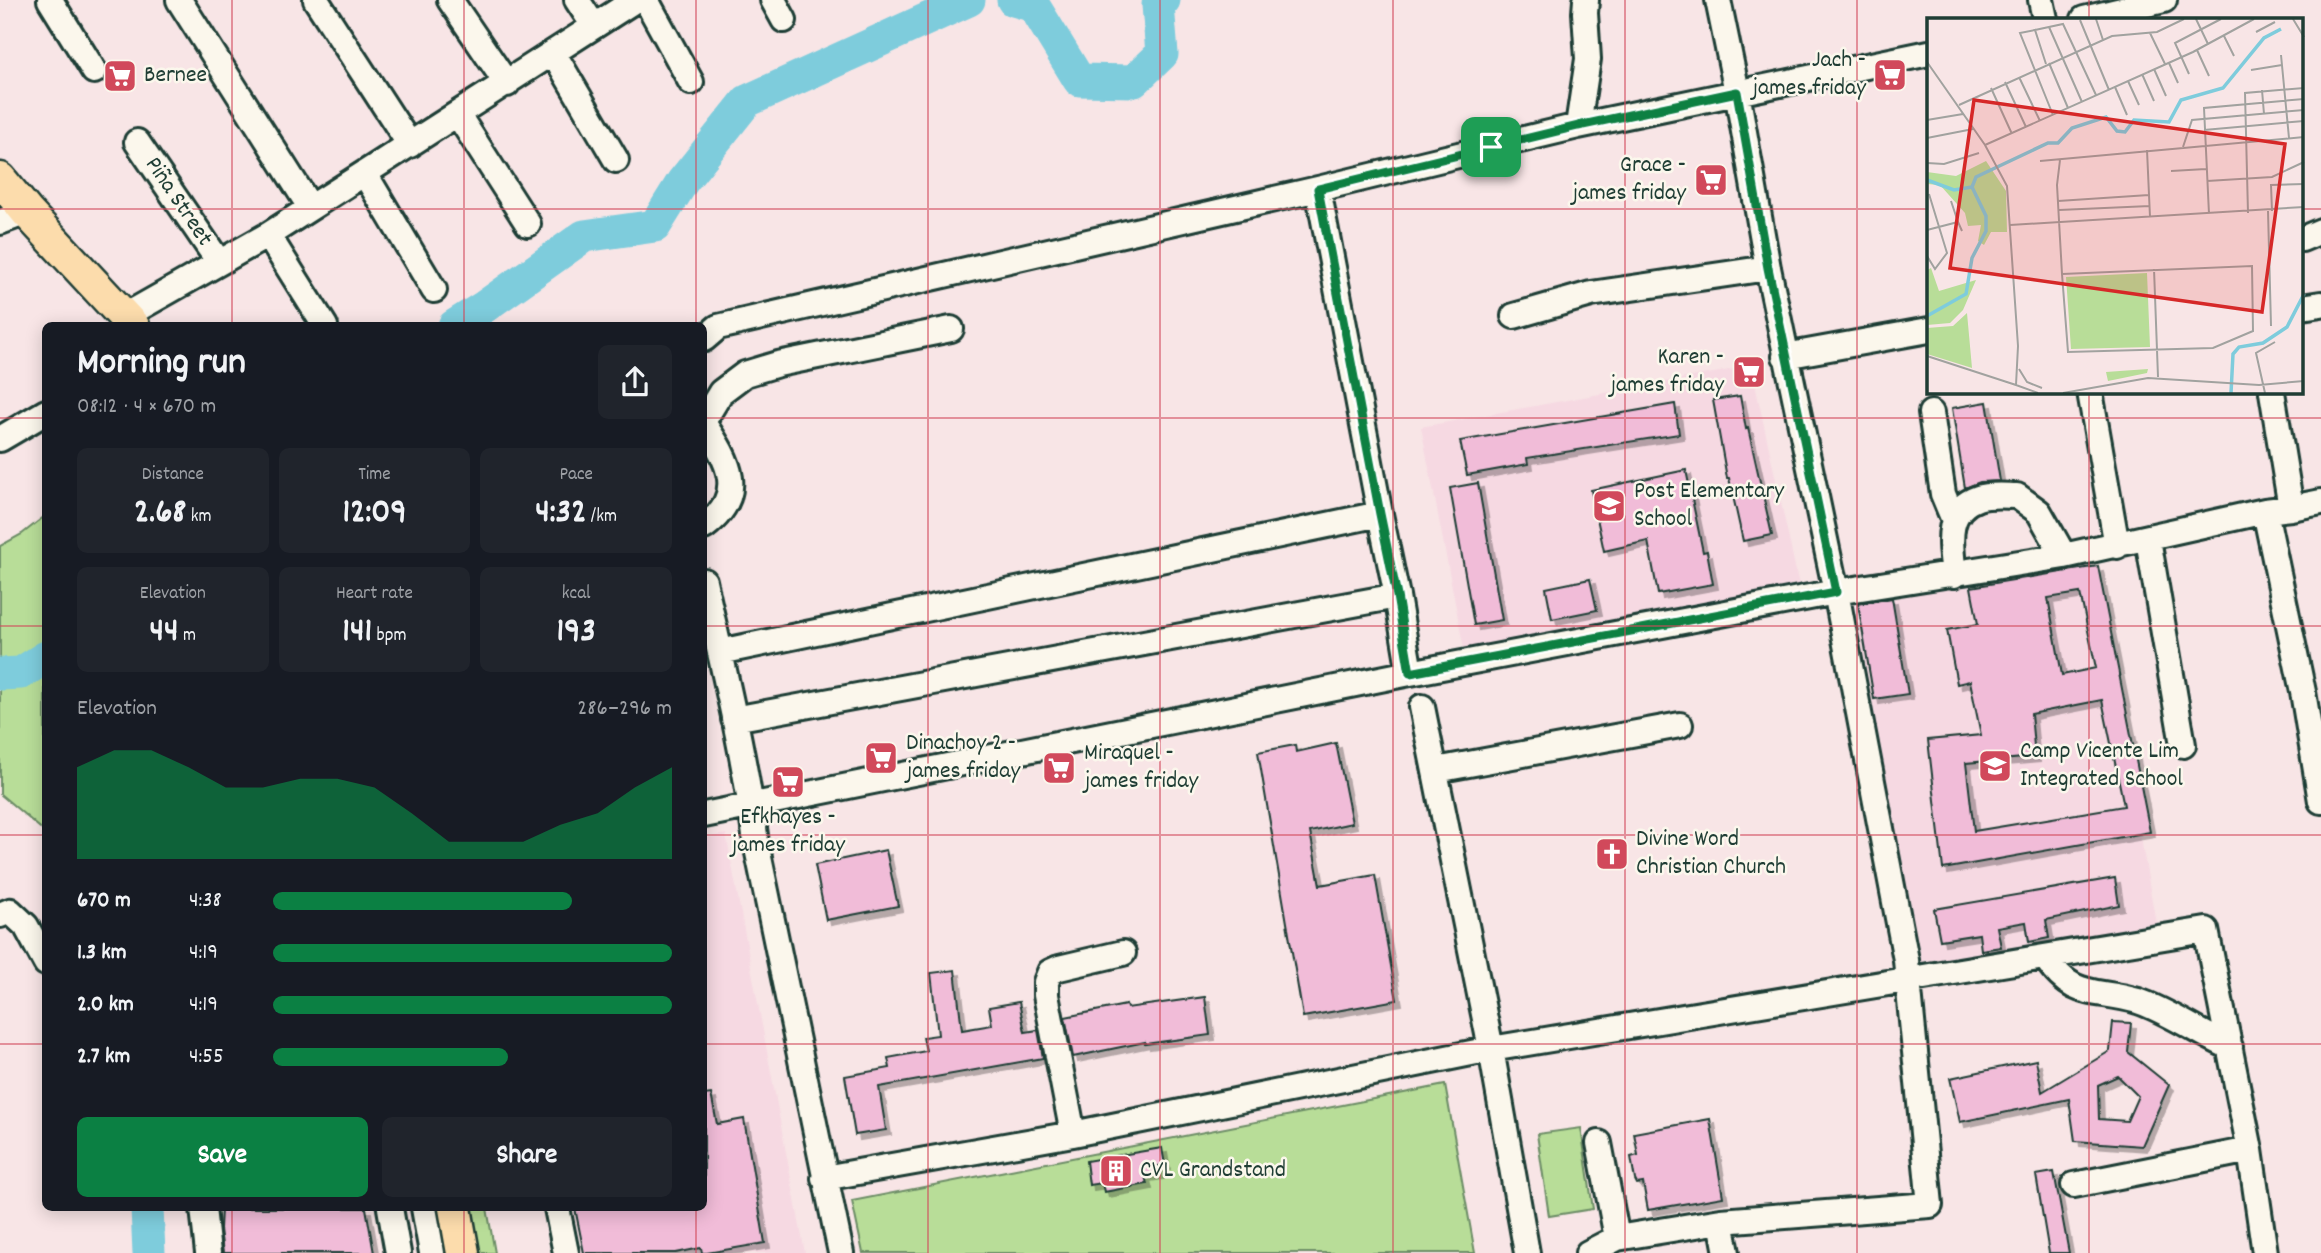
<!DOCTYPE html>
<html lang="en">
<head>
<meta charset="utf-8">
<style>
	body { margin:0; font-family:Dekko,sans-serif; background:#20242c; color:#f1f3f6; height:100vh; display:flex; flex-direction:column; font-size:26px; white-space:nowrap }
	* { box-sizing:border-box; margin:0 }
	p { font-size:23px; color:#9ea1a6 }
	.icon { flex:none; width:38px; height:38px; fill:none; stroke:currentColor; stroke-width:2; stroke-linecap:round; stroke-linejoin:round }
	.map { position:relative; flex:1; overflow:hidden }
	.side { position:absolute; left:42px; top:322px; width:665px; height:889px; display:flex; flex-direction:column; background:#171b24; border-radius:10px; box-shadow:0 4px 18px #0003 }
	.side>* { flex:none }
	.pin { position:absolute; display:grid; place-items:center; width:60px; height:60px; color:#fff; margin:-30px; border-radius:14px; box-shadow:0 4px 10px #0006 }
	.round { display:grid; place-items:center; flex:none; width:74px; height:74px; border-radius:10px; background:#20242c }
	.headline { display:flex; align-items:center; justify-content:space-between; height:119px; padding:0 35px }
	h1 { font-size:38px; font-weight:700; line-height:52px }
	.figures { display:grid; grid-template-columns:repeat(3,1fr); gap:10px; height:119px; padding:7px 35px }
	.figures div { display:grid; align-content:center; border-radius:10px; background:#20242c; text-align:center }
	.figures b { font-size:35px; font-weight:700 }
	.figures small { font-size:19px; font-weight:400 }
	.figures p { font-size:19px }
	.chart { height:196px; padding:14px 35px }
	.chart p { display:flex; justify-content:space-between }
	.chart svg { width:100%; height:126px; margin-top:7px; fill:#0b8043; opacity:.7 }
	.primary-button { display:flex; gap:14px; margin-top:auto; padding:14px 35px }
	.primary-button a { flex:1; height:80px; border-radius:10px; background:#0b8043; color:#fff; font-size:28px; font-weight:700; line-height:80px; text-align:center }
	.primary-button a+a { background:#20242c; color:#f1f3f6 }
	ul { padding:0 35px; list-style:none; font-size:23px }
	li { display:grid; grid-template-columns:112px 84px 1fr; align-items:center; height:52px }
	li i { height:18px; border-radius:9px; background:#0b8043 }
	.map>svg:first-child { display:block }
	.built { fill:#f6d9e2 }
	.green { fill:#b8dd98; stroke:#6c8d66; stroke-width:2 }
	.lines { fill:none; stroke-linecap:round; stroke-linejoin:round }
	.river { stroke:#7eccdc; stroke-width:33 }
	.building { fill:#f1bcd8; stroke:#1f3d34; stroke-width:2; fill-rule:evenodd; filter:url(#shadow) }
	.minor-casing { stroke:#1f3d34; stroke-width:30 }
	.major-casing { stroke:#1f3d34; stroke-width:37 }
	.minor { stroke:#fbf7ec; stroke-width:24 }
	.major { stroke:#fcdcac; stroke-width:32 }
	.route-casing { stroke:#fff; stroke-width:14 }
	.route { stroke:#0b8043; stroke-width:9 }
	.grid { fill:none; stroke:#d1495b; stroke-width:2; stroke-opacity:0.55 }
	.labels { text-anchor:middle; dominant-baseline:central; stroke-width:5; stroke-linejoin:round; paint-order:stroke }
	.poi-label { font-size:24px; fill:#1f3d34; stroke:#fbf7ec; text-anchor:start }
	.street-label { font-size:24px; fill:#1f3d34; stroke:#fbf7ec }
	.inset-river { fill:none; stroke:#7eccdc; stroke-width:3.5 }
	.inset-road { fill:none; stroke:#a1a29f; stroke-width:2 }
	.view { fill:#d62828; fill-opacity:0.15; stroke:#d62828; stroke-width:3.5 }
	.inset-edge { fill:none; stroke:#1f3d34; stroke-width:3.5 }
</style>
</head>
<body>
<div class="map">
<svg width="2321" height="1253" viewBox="0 0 2321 1253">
	<defs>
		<filter id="shadow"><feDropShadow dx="5" dy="5" stdDeviation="0" flood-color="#0004"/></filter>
	</defs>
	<rect width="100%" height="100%" fill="#f8e5e6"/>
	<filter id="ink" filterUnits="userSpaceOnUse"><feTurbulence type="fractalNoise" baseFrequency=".0143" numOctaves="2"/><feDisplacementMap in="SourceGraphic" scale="14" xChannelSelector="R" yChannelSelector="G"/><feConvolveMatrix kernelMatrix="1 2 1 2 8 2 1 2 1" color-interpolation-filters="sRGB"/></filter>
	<g filter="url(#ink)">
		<path class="built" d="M1751 366 1799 585 1465 654 1421 427Z
			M2092 563 2156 923 1898 969 1834 609Z
			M726 834 805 1253H582L573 1208H704V838Z"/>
		<path class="green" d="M45 516V832L0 794V546L22 534Z
			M1445 1085 1475 1253H863L852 1201Z
			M1581 1128 1593 1209 1549 1216 1537 1134Z
			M470 1208H487L495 1253H478Z"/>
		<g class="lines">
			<path class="river" d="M1013 0 1034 6 1079 80 1134 81 1162 54 1158 5 1164 0
				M454 326 484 307 584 236 655 226 683 181 747 101 969 0
				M0 674 21 673 46 657
				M147 1208 149 1253"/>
		</g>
		<path class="building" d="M1740 396 1746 429 1748 428 1772 535 1743 541 1729 478H1727L1713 400Z
			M1987 402 2000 481 1980 482 1965 488 1952 408Z
			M1675 404 1679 434 1527 458 1528 464 1467 475 1460 441Z
			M1686 470 1703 552 1707 551 1713 584 1658 594 1648 541 1604 551 1591 490Z
			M1478 483 1502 620 1474 625 1450 488Z
			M2098 566 2150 832 1943 869 1928 740 1981 735 1970 681 1957 684 1947 630 1978 624 1971 587ZM2080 593 2096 668 2062 675 2048 598ZM2102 700 2124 806 1974 831 1966 763 2035 757 2031 714Z
			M1590 579 1597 610 1552 619 1546 588Z
			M1892 598 1908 694 1874 699 1858 604Z
			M1336 743 1352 823 1310 832 1320 885 1375 875 1397 1000 1303 1017 1258 752 1295 745 1296 752Z
			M886 850 898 906 826 920 815 865Z
			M2115 878 2119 905 2046 920 2049 938 2029 942 2026 922 1997 927 2001 947 1981 950 1979 934 1940 940 1934 909Z
			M955 970 962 1030 992 1025 989 1007 1019 1002 1025 1032 1038 1030 1043 1058 879 1087 886 1130 855 1135 845 1076 890 1068 888 1058 926 1051 923 1037 938 1035 931 973Z
			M1205 997 1210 1035 1145 1044V1042L1073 1057 1065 1017 1126 1005 1127 1008Z
			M2113 1022 2131 1023 2128 1052 2169 1085 2142 1146 2075 1141 2069 1099 1960 1122 1950 1078 2036 1060 2042 1092 2110 1051ZM2118 1076 2138 1096 2127 1121 2099 1119 2098 1085Z
			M711 1094 717 1124 744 1119 765 1243 707 1253H702L701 1248 676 1253H584L575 1208H704V1095Z
			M1710 1119 1723 1197 1648 1210 1643 1183 1637 1184 1635 1180 1631 1157 1638 1155 1634 1133Z
			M1162 1148 1165 1165 1158 1166 1159 1174 1145 1176 1147 1184 1104 1192 1102 1183 1089 1185 1086 1161Z
			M2054 1172 2069 1253H2049L2036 1175Z
			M221 1208H366L374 1253H223L220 1229Z"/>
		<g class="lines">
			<defs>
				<path id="minor" d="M50 0 94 71
					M179 0 310 207
					M316 0 410 145
					M450 0 507 84
					M577 0 594 26
					M646 0 691 82
					M773 0 784 20
					M2041 0 2045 19
					M2084 19 2164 0
					M554 54 616 160
					M458 115 528 224
					M1578 126 1588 59 1585 13 1586 0
					M137 142 219 262
					M365 174 434 290
					M1318 189 1380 514 1397 596 1410 673
					M0 222 27 212
					M268 235 325 326
					M2302 239 2321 231
					M2302 307 2321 304
					M125 316 268 235 635 0
					M1514 316 1591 294 1768 268
					M704 339 718 327 1318 189 1578 126 1929 53
					M1785 356 1929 330
					M2090 392 2117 546
					M2272 392 2291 508
					M1931 413 1943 494 1953 518
					M704 420 721 392 745 374 778 364 951 329
					M704 424C729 462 748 494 704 527
					M0 439 46 412
					M2265 511 2303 692 2321 801
					M2148 539 2183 745
					M1954 575C1951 546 1943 510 1978 498 1989 494 2006 496 2017 496L2039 512 2064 556
					M704 581C723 668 745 755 756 843L841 1253
					M720 652 1380 514
					M1422 707 1491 1049 1527 1253
					M734 719 1397 596
					M1436 770 1680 725
					M704 815 1410 673 1836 592 2064 556 2265 511 2291 508 2321 502
					M0 915 10 911 26 926 46 963
					M2045 957C2074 1001 2094 988 2138 1001 2166 1010 2201 1034 2230 1047
					M1073 1134 1046 995V982L1050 972 1059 968 1123 953
					M1599 1143 1617 1238
					M824 1178 1073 1134 1491 1049 2206 930 2250 1150 2265 1253
					M2074 1185 2250 1150
					M203 1208 208 1253
					M390 1208 398 1253
					M424 1208 432 1253
					M557 1208 566 1253
					M1721 1221 1727 1253
					M1588 1253 1617 1238 1721 1221 1930 1205 1906 960 1836 592 1768 268 1737 92 1718 0"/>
				<path id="major" d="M0 179 27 212 133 326
					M455 1208 463 1253"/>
			</defs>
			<use href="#minor" class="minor-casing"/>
			<use href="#major" class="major-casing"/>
			<use href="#minor" class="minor"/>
			<use href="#major" class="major"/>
		</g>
	</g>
	<g class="lines" filter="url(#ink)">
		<defs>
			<path id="route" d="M1737 92 1768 268 1836 592 1410 673 1397 596 1380 514 1318 189 1578 126Z"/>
		</defs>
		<use href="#route" class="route-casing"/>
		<use href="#route" class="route"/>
	</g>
	<path class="grid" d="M232 0V326M464 0V326M696 0V326M928 0V1253M1160 0V1253M1393 0V1253M1625 0V1253M1857 0V1253M2089 0V19M0 209H1929M2302 209H2321M2089 392V1253M0 418H46M704 418H2321M0 626H46M704 626H2321M0 835H46M704 835H2321M0 1044H46M704 1044H2321M232 1208V1253M464 1208V1253M696 1208V1253"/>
	<defs>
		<symbol id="supermarket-square" viewBox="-11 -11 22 22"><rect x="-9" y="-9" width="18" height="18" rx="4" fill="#d1495b" stroke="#fbf7ec"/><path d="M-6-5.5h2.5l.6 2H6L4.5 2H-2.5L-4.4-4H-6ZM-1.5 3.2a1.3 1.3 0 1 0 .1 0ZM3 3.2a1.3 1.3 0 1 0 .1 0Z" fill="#fff"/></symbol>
		<symbol id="school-square" viewBox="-11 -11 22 22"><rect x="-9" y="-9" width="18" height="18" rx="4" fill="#d1495b" stroke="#fbf7ec"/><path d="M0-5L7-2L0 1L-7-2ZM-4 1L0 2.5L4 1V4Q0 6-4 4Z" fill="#fff"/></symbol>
		<symbol id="church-square" viewBox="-11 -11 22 22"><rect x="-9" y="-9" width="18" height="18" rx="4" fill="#d1495b" stroke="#fbf7ec"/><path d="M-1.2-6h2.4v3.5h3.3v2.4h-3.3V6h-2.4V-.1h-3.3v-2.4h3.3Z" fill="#fff"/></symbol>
		<symbol id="building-square" viewBox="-11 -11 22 22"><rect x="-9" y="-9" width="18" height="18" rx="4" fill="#d1495b" stroke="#fbf7ec"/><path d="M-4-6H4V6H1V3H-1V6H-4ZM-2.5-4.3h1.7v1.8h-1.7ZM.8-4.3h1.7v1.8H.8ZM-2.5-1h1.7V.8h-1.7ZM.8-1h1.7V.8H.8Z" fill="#fff"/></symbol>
	</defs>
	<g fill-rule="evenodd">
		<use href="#supermarket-square" x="1871" y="56" width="38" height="38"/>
		<use href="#supermarket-square" x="101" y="57" width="38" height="38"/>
		<use href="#supermarket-square" x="1692" y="161" width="38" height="38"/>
		<use href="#supermarket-square" x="1730" y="353" width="38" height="38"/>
		<use href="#school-square" x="1590" y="487" width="38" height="38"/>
		<use href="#supermarket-square" x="862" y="739" width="38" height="38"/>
		<use href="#school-square" x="1976" y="747" width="38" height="38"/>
		<use href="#supermarket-square" x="1040" y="749" width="38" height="38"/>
		<use href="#supermarket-square" x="769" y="763" width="38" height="38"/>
		<use href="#church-square" x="1593" y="835" width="38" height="38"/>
		<use href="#building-square" x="1097" y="1152" width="38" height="38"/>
	</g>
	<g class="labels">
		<g class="poi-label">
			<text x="1866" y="61" text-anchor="end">Jach -<tspan x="1866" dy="28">james friday</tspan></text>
			<text x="144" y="76">Bernee</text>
			<text x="1686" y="166" text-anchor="end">Grace -<tspan x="1686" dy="28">james friday</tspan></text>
			<text x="1724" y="358" text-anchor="end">Karen -<tspan x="1724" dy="28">james friday</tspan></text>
			<text x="1634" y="492">Post Elementary<tspan x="1634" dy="28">School</tspan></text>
			<text x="906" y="744">Dinachoy 2 -<tspan x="906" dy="28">james friday</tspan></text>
			<text x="2020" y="752">Camp Vicente Lim<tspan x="2020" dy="28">Integrated School</tspan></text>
			<text x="1084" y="754">Miraquel -<tspan x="1084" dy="28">james friday</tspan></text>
			<text x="788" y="818" text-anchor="middle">Efkhayes -<tspan x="788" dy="28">james friday</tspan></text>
			<text x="1636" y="840">Divine Word<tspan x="1636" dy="28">Christian Church</tspan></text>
			<text x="1140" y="1171">CVL Grandstand</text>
		</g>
		<g class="street-label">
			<text transform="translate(178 202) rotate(56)">Piña Street</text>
		</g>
	</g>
	<g transform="translate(1927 18)">
		<rect width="376" height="376" fill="#f8e5e6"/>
		<path d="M59 143 79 173 80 214H64L57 227 51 223 54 207 41 208 38 195 13 167 0 166V154L29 158ZM4 250 12 273 49 262 36 292 23 305 0 307V252ZM220 255 223 329 144 331 139 259ZM40 295 45 350 0 336V310L26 308ZM221 351 220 355 181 363 179 354Z" fill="#b8dd98"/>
		<path class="inset-river" d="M0 162 27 172 45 169M0 298 39 276 45 240 59 213V198L45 169 49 159 121 125H131L145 110 179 99 190 113 198 114 207 102 242 104 254 82 296 70 337 20 354 11M304 375 306 336 312 329 336 325 360 309 377 276"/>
		<path class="inset-road" d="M169 1 176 22M269 1 281 26M366 1 377 19M153 2 182 72M122 9 155 84M108 12 136 6 169 77M329 14 348 4M223 15 238 46M297 18 307 38M270 32 282 58M354 37 362 120M0 44 58 127 80 168 91 328 89 367 111 375M122 45 141 90M242 45 251 65M119 46 108 12 93 15 126 97M227 51 239 78M324 52 355 47M215 56 227 83M262 56 248 25 294 1M92 59 113 103M201 63 212 87M78 64 99 109M188 69 200 97M64 70 85 116M335 72 337 96M32 87 185 18 230 14 257 1M0 102 36 96M277 112 377 103M0 120 46 111M58 127 266 34 327 1M256 129 265 102 377 92M220 132 223 199M133 142 130 167 135 256 141 334 286 330 326 313 325 248 135 256M113 143 377 119M0 145 17 146 52 135M244 153 279 151M280 163 345 159 377 144M24 183 31 204M131 183 222 177M132 192 223 188M341 193 344 308M345 193 344 167 377 166M321 195 318 75 377 70M282 196 277 90 377 81M83 207 377 189M0 212 31 204 35 213M0 238 8 251 20 235 2 176M227 251 231 359M0 338 89 367M92 351 100 364 115 370M136 375 221 360 332 367 377 363M338 375 329 335 348 324"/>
		<path class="view" d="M47 82 358 126 335 294 23 250Z"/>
		<rect width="376" height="376" class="inset-edge"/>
	</g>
</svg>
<div class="pin" style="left:1491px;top:147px;background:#1e9e55"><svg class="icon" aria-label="arrive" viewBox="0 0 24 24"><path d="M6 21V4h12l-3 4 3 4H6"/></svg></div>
<section class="side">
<div class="headline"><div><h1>Morning run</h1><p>08:12 · 4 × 670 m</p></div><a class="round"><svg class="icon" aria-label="share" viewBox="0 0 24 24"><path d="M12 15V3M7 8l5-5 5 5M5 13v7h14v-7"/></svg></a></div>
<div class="figures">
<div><p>Distance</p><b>2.68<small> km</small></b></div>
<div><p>Time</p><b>12:09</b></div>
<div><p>Pace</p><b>4:32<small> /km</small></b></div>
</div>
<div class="figures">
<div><p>Elevation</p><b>44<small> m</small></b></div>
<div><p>Heart rate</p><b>141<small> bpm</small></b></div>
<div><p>kcal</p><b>193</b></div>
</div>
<div class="chart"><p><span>Elevation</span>286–296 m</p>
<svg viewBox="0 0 160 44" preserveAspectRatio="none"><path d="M0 44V12L10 6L20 6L30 12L40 19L50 19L60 16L70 16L80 19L90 28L100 38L110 38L120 38L130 32L140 28L150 19L160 12V44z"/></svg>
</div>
<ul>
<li><b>670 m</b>4:38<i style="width:75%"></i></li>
<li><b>1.3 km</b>4:19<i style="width:100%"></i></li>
<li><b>2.0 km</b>4:19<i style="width:100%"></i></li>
<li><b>2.7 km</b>4:55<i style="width:59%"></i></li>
</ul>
<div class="primary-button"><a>Save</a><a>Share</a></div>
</section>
</div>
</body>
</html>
